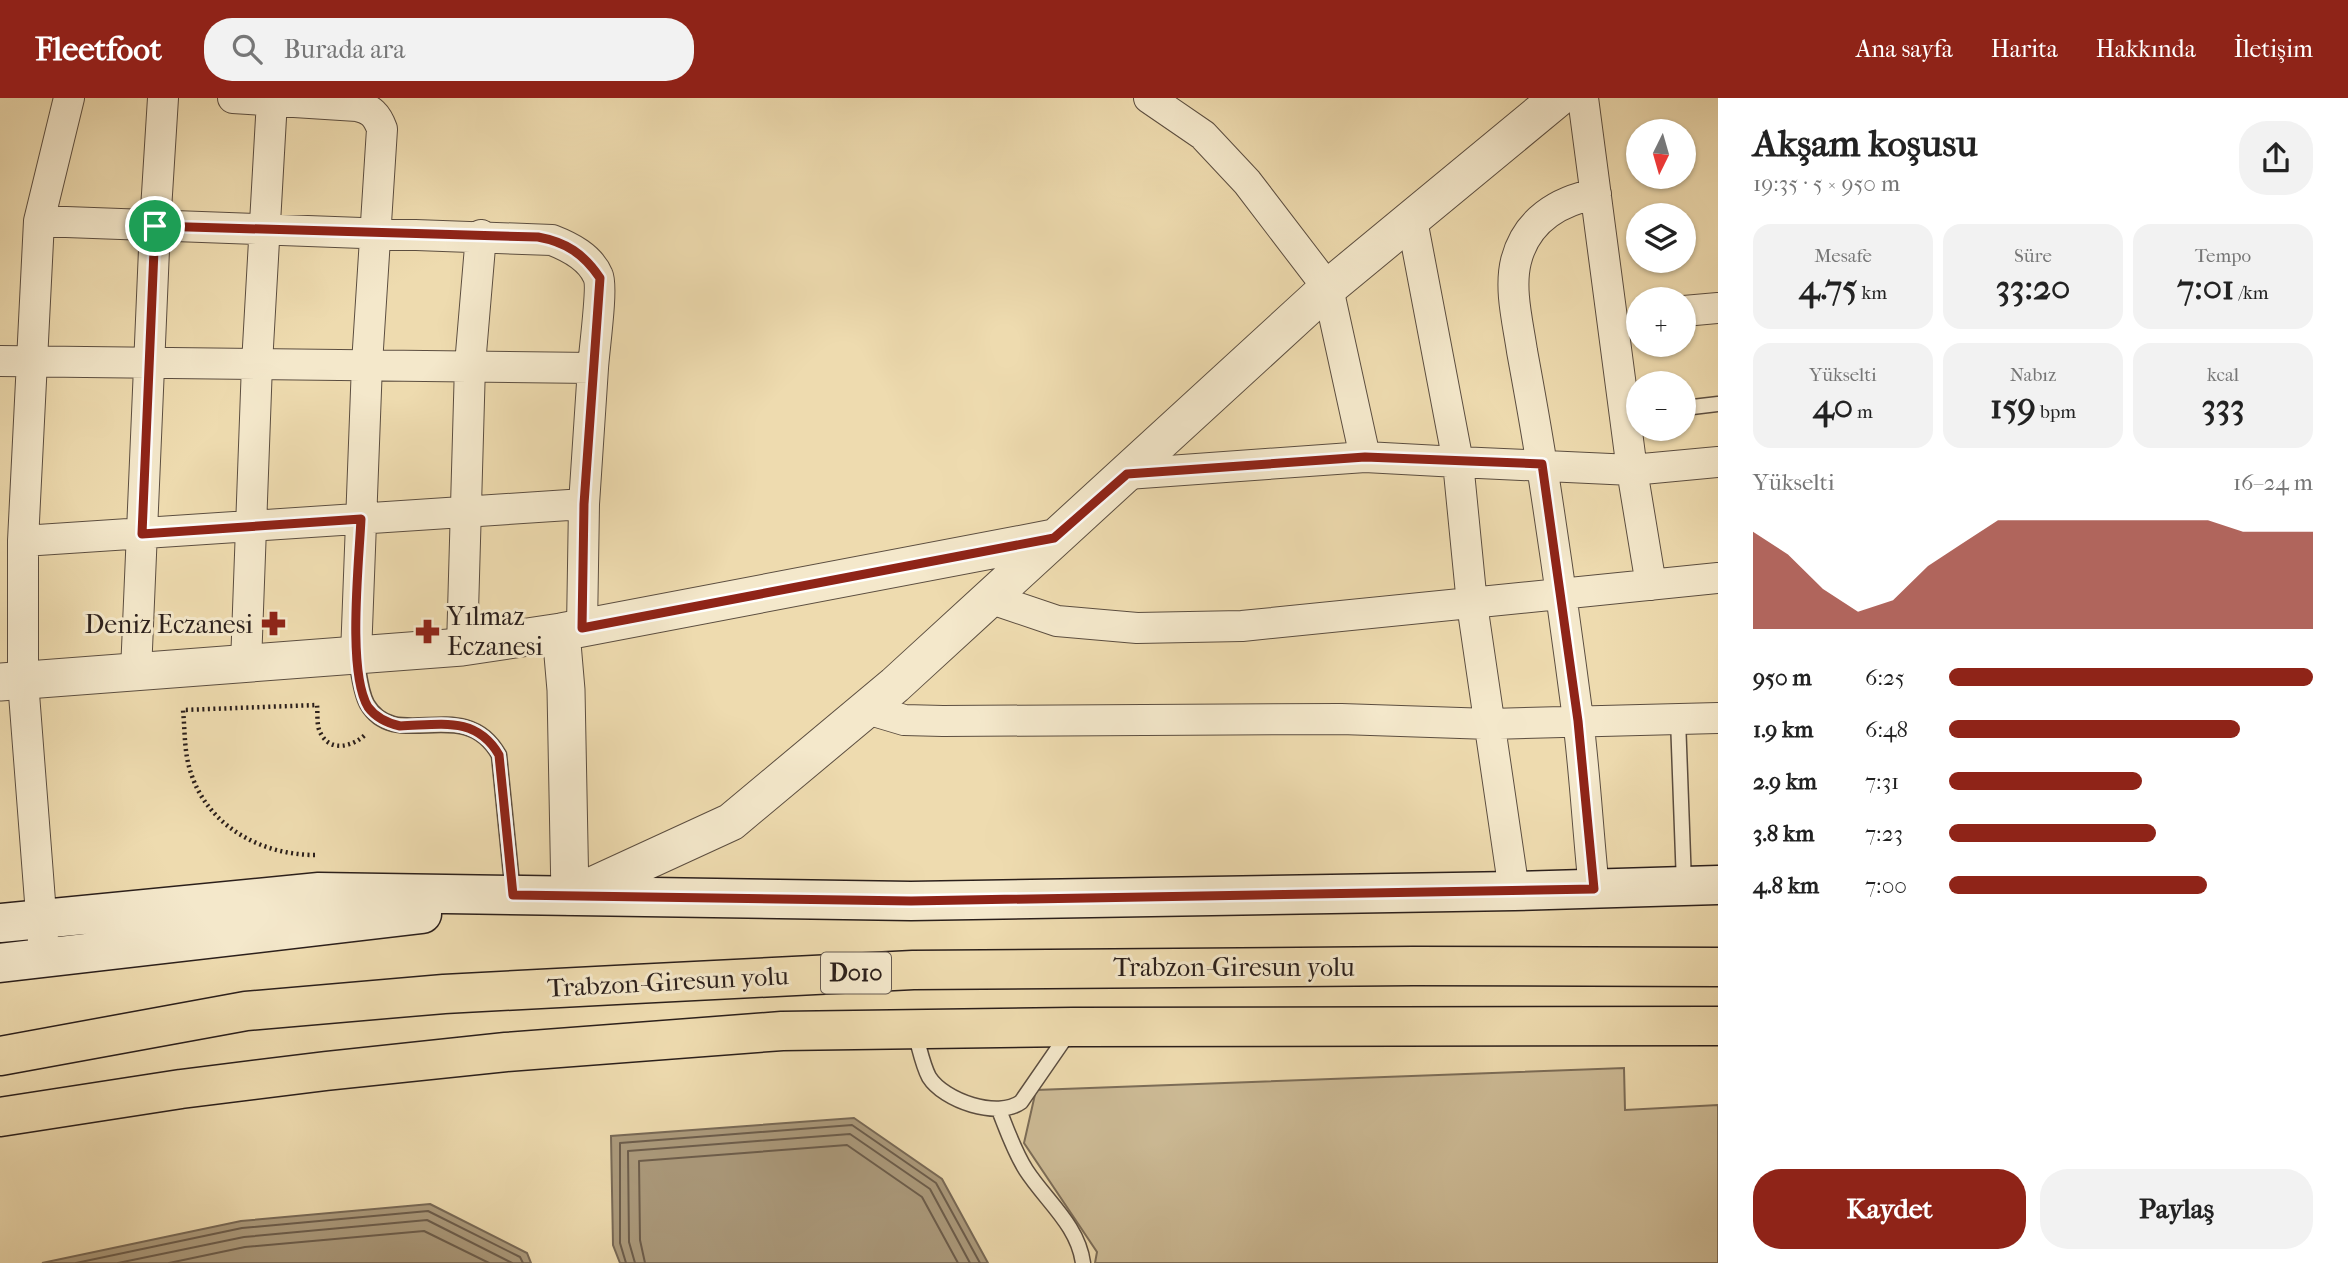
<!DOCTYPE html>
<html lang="tr">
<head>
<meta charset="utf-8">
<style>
	body { margin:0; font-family:"IM FELL French Canon",serif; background:#f2f2f2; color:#222; height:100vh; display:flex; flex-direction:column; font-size:26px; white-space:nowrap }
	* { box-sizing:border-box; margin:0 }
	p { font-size:23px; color:#767676 }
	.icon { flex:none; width:38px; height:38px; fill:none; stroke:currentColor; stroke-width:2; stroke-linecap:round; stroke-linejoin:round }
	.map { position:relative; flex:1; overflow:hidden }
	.sheet { display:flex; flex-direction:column; background:#fff; width:630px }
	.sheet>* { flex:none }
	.needle { width:46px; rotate:185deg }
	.buttons { position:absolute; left:1626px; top:21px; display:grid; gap:14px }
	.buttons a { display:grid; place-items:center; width:70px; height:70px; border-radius:50%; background:#fff; box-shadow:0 2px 5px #0004; font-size:35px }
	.pin { position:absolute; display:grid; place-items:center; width:60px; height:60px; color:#fff; margin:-30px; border:4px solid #fff; border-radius:50%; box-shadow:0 2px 7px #0007 }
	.round { display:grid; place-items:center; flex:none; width:74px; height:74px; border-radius:28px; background:#f2f2f2 }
	.head { display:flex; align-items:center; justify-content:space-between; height:119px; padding:0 35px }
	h1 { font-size:38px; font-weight:800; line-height:52px }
	.stats { display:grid; grid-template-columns:repeat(3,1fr); gap:10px; height:119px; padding:7px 35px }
	.stats div { display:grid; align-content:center; border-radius:18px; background:#f2f2f2; text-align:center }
	.stats b { font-size:35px; font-weight:800 }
	.stats small { font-size:19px; font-weight:400 }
	.stats p { font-size:19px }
	.chart { height:196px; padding:14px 35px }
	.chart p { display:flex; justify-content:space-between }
	.chart svg { width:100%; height:126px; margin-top:7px; fill:#8f2418; opacity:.7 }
	.cta { display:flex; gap:14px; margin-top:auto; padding:14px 35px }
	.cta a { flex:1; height:80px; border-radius:28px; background:#8f2418; color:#fff; font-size:28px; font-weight:800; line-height:80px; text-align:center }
	.cta a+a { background:#f2f2f2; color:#222 }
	ul { padding:0 35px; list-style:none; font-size:23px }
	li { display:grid; grid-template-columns:112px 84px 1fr; align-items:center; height:52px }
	li i { height:18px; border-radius:9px; background:#8f2418 }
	header { display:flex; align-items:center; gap:42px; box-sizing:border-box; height:98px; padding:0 35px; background:#8f2418; color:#fff }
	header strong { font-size:33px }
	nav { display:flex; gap:38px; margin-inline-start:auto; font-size:24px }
	.search { width:490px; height:63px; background:#f2f2f2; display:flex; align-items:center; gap:18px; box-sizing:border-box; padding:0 24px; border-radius:28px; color:#767676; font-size:26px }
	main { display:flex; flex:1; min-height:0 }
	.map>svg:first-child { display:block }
	.green { fill:#cdbb96; stroke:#7c6d58; stroke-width:2 }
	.water { fill:#ac9b7d; stroke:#786956; stroke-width:2 }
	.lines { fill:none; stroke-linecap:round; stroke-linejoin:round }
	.shore { stroke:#6c5d4c; stroke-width:2 }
	.service-casing { stroke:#5c4e40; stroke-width:17 }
	.minor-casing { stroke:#5c4e40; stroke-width:32 }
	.tertiary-casing { stroke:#5c4e40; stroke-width:39 }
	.secondary-casing { stroke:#2b1f1b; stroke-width:41 }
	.trunk-casing { stroke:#2b1f1b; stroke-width:41 }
	.path { stroke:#2b1f1b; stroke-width:4.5; stroke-dasharray:2 3.5; stroke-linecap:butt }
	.service { stroke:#f4e8cb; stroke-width:14 }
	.minor { stroke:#f4e8cb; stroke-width:30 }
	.tertiary { stroke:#f4e8cb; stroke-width:37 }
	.secondary { stroke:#f4e8cb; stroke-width:38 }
	.trunk { stroke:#eedbaf; stroke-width:38 }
	.route-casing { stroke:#fff; stroke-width:14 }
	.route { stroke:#8f2418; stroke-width:9 }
	.labels { text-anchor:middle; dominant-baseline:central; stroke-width:6; stroke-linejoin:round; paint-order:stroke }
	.shield { fill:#f4e8cb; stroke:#675b50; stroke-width:2 }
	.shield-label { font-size:24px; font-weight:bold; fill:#2b1f1b }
	.poi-label { font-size:26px; fill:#2b1f1b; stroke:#f4e8cb; text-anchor:start }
	.street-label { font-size:26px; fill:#2b1f1b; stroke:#f4e8cb }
</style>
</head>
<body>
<header>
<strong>Fleetfoot</strong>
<div class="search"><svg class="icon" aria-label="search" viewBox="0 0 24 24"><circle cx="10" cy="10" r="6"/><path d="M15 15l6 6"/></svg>Burada ara</div>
<nav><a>Ana sayfa</a><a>Harita</a><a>Hakkında</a><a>İletişim</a></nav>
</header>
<main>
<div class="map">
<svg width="1718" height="1165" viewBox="0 0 1718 1165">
	<rect width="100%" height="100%" fill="#eedbaf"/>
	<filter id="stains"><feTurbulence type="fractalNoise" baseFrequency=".00286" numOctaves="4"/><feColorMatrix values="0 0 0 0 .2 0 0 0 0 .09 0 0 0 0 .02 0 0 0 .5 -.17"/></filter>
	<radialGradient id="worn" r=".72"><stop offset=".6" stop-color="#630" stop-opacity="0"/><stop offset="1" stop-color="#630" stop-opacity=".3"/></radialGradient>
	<path class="green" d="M1624 970 1625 1012 1718 1007V1165H1095L1097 1154 1024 1045 1036 992Z"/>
	<path class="water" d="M854 1020 942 1081 988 1165H620L613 1147 611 1038Z
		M430 1106 527 1155 531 1165H42L241 1123Z"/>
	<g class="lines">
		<path class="shore" d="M76 1165 242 1130 428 1113 520 1159 523 1165
			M118 1165 244 1139 427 1122 512 1165
			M169 1165 245 1149 424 1133 489 1165
			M626 1165 620 1145V1045L852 1027 936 1085 980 1165
			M635 1165 629 1144 628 1053 850 1036 930 1091 970 1165
			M645 1165 640 1142 639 1063 847 1047 922 1099 958 1165"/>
		<defs>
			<path id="service" d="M1684 310 1718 306
				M356 559C359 574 360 593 367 606 396 656 464 595 499 657L513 796
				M1678 621 1684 786
				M914 932C919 947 922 966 929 979 944 1003 998 1021 1021 1004L1070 933
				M999 1012C1007 1032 1014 1053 1026 1072 1046 1103 1078 1127 1083 1165"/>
			<path id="minor" d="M233 0 357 8C371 11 377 17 382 31L367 266 356 557
				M1149 0 1203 37 1247 84 1328 190 1365 359
				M1583 0 1632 372 1651 487
				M1412 122 1458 364 1632 372 1718 364
				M39 123 552 142C570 149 590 159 598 178 603 189 594 253 593 270
				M1684 213 1718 210
				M0 263 593 270 584 406 582 530
				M1127 376 1365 359 1458 364 1472 506 1514 793
				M23 443 584 406
				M989 500 1057 523 1137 530 1242 528 1718 480
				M462 549 470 267 481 137
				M246 566 257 266 272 2
				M136 574 155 128 163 0
				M867 611 904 622 943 623 1341 621 1490 626 1718 620
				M1594 791C1588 734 1585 677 1578 621 1567 537 1555 452 1542 368 1536 330 1529 291 1522 253 1518 225 1509 191 1516 163 1526 123 1558 103 1596 96
				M43 842 23 583V443L39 123 69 0"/>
			<path id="tertiary" d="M561 534 566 592 570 798 731 724 895 587 1328 190 1558 0
				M0 584 462 549 561 534 1054 440"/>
			<path id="secondary" d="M0 825 319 794 911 803 1514 793 1718 787
				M0 865 422 816"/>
			<path id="trunk" d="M0 958 246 913 444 896 635 886 913 872 1413 868 1718 869
				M0 1019 181 991 326 973 506 954 782 933 1073 929 1718 928"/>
		</defs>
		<use href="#service" class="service-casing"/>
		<use href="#minor" class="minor-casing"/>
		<use href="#tertiary" class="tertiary-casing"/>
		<use href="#secondary" class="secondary-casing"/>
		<use href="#trunk" class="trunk-casing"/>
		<path class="path" d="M315 757C260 757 206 727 190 672 184 653 185 632 183 612L317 607C318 616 316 628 321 636 331 655 354 648 366 636"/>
		<use href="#service" class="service"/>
		<use href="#minor" class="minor"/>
		<use href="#tertiary" class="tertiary"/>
		<use href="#secondary" class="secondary"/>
		<use href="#trunk" class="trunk"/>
	</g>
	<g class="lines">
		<defs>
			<path id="route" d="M155 128 538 139C566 144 584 156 600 180L584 406 582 530 1054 440 1127 376 1365 359 1542 366 1578 623 1594 791 911 803 513 797 499 657C476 617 439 627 400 628 387 625 376 620 368 609 347 574 359 464 361 421L142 436Z"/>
		</defs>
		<use href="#route" class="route-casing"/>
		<use href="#route" class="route"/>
	</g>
	<defs>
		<symbol id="pharmacy-bare" viewBox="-9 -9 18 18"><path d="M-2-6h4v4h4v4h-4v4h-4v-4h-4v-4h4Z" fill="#8f2418" stroke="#f4e8cb" stroke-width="2.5" paint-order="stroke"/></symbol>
	</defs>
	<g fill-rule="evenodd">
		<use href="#pharmacy-bare" x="256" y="508" width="35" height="35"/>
		<use href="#pharmacy-bare" x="410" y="516" width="35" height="35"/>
	</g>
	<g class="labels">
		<rect class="shield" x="821" y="854.5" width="70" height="41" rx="5"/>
		<g class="shield-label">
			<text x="856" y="875">D010</text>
		</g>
		<g class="poi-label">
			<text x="447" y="518">Yılmaz<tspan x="447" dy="30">Eczanesi</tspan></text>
			<text x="253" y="526" text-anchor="end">Deniz Eczanesi</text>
		</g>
		<g class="street-label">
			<text x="1234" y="869">Trabzon-Giresun yolu</text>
			<text transform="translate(668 884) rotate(-3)">Trabzon-Giresun yolu</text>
		</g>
	</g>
	<rect width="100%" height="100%" filter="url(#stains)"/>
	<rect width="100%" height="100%" fill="url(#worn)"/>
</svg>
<div class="buttons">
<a><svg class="needle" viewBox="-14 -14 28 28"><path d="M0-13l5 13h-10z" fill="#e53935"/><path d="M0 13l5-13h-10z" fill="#767676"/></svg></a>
<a><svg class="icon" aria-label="layers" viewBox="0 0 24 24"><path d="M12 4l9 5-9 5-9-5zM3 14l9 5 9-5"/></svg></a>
<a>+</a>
<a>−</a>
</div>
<div class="pin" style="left:155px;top:128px;background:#1e9e55"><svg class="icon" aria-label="arrive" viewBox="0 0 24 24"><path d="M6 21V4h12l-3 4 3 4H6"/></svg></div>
</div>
<section class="sheet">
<div class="head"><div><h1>Akşam koşusu</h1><p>19:35 · 5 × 950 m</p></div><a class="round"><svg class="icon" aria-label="share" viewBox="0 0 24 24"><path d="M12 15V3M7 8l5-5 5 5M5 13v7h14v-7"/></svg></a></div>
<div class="stats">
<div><p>Mesafe</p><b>4.75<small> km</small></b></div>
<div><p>Süre</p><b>33:20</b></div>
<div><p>Tempo</p><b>7:01<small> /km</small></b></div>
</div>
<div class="stats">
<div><p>Yükselti</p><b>40<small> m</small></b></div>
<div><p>Nabız</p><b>159<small> bpm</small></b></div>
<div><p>kcal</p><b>333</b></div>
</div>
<div class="chart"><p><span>Yükselti</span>16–24 m</p>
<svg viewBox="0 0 160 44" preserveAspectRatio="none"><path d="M0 44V10L10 18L20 30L30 38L40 34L50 22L60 14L70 6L80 6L90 6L100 6L110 6L120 6L130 6L140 10L150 10L160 10V44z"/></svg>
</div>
<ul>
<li><b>950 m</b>6:25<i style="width:100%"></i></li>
<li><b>1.9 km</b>6:48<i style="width:80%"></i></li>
<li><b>2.9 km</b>7:31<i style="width:53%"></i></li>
<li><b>3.8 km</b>7:23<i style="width:57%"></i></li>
<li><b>4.8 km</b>7:00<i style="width:71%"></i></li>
</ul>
<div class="cta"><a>Kaydet</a><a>Paylaş</a></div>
</section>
</main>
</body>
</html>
